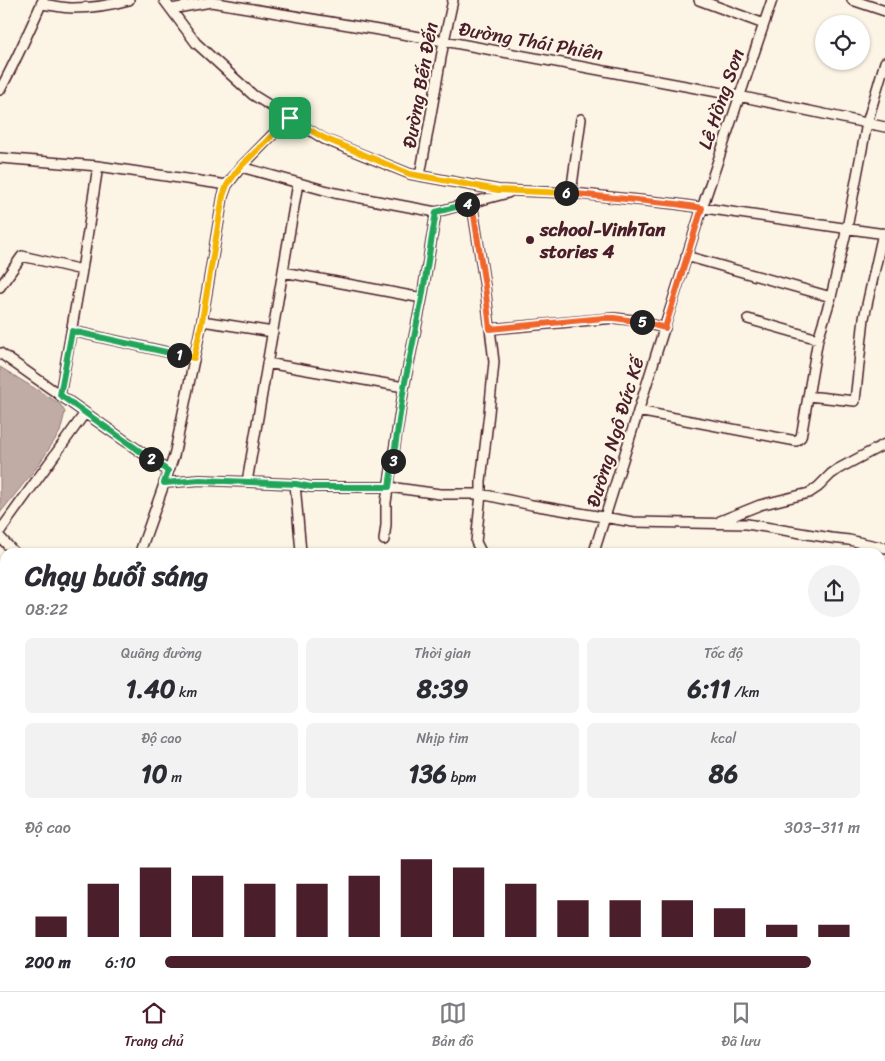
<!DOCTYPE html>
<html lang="vi">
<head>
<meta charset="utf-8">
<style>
	body { margin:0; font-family:Sriracha,sans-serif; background:#f2f2f3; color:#2b2b33; height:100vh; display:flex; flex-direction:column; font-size:19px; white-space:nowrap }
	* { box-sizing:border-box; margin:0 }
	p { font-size:16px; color:#7c7c81 }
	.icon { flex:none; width:28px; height:28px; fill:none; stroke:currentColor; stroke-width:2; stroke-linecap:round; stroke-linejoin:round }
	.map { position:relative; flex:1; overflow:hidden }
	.panel { position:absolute; left:0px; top:548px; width:885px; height:444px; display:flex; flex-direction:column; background:#fff; border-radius:15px 15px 0 0; box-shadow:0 1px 4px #0004 }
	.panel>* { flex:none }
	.tools { position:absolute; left:815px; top:15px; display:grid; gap:10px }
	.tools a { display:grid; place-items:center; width:55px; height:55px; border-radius:50%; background:#fff; box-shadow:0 1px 4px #0004; font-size:25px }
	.pin { position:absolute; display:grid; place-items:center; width:42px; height:42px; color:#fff; margin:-21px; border-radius:10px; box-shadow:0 2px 8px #0006 }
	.km { position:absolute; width:25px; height:25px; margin:-12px; border-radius:50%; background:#222; color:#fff; font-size:14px; line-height:25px; text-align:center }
	.round { display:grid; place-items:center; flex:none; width:52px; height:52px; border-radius:26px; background:#f2f2f3 }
	.headline { display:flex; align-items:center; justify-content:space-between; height:85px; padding:0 25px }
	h1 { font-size:28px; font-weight:700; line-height:38px }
	.stats { display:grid; grid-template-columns:repeat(3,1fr); gap:8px; height:85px; padding:5px 25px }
	.stats div { display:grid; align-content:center; border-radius:8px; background:#f2f2f3; text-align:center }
	.stats b { font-size:25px; font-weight:700 }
	.stats small { font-size:14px; font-weight:400 }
	.stats p { font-size:14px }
	.chart { height:140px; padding:10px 25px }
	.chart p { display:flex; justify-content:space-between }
	.chart svg { width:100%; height:90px; margin-top:5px; stroke:#4a1f2b; stroke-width:6 }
	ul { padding:0 25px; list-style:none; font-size:16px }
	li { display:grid; grid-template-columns:80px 60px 1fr; align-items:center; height:38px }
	li i { height:12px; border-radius:6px; background:#4a1f2b }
	.dock { display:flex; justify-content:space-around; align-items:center; height:70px; border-top:1px solid #e1e1e2; background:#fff; font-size:14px; color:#7c7c81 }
	.dock a { display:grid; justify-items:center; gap:2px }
	.dock .active { color:#4a1f2b }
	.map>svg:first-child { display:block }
	.water { fill:#c0aca5; stroke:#917474 }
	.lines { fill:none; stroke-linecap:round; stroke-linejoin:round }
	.minor-casing { stroke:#4a1f2b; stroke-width:12 }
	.major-casing { stroke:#4a1f2b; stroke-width:15 }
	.minor { stroke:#fcf5e5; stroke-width:9 }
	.major { stroke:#fcf5e5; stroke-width:11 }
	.split-1-casing { stroke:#fff; stroke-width:10 }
	.split-2-casing { stroke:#fff; stroke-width:10 }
	.split-3-casing { stroke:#fff; stroke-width:10 }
	.split-4-casing { stroke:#fff; stroke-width:10 }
	.split-5-casing { stroke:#fff; stroke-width:10 }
	.split-6-casing { stroke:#fff; stroke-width:10 }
	.split-7-casing { stroke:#fff; stroke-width:10 }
	.split-1 { stroke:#f5b400; stroke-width:6 }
	.split-2 { stroke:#22a559; stroke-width:6 }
	.split-3 { stroke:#22a559; stroke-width:6 }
	.split-4 { stroke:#22a559; stroke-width:6 }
	.split-5 { stroke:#f0652b; stroke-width:6 }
	.split-6 { stroke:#f0652b; stroke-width:6 }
	.split-7 { stroke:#f5b400; stroke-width:6 }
	.poi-dot { fill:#4a1f2b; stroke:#fcf5e5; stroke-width:2 }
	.labels { text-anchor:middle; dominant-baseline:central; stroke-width:4.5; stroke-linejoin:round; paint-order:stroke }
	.street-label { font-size:19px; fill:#4a1f2b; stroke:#fcf5e5 }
	.poi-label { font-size:19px; font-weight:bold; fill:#4a1f2b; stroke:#fcf5e5; text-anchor:start }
</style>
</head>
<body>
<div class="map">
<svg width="885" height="991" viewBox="0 0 885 991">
	<rect width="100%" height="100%" fill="#fcf5e5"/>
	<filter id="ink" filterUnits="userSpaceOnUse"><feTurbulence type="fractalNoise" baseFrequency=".02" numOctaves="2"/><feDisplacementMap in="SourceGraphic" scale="10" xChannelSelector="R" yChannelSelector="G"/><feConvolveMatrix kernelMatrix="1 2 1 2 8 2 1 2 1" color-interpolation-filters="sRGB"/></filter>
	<g filter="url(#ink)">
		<path class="water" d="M0 367 60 404 65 412 60 432 37 467 0 513Z"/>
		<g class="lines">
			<defs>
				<path id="minor" d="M164 0 196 43 253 95 324 139 410 174 498 190 571 193 676 204 885 234
					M699 0 764 24
					M852 0 885 11
					M41 4C52 5 62 8 73 8 92 8 111 5 129 0
					M171 9 211 2 444 41 739 96 885 127
					M0 90C16 61 29 31 43 0
					M0 158 98 166 227 185
					M241 167 335 193 436 212 508 193
					M420 176 444 41 453 0
					M571 193 581 119
					M472 203 485 287 494 362 489 413 481 481V494L476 542 481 552
					M283 272 422 298
					M0 287 22 256 82 270
					M831 297 847 228 867 123 885 62
					M748 319 818 339
					M202 321 273 332
					M490 329 614 318 632 320 665 328
					M72 331 194 358
					M0 353 168 471
					M267 363 404 387
					M60 395 82 270 98 166
					M808 396 855 401 864 318 883 233
					M638 411 796 441 801 437 818 339 831 297 686 256
					M247 482 298 183
					M164 483 200 480 295 484 311 487H389L440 494H481L532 505 633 522 747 524 831 538 849 540 885 548
					M295 484 301 552
					M720 521 760 505 809 493 818 487 831 474 838 469 885 444
					M0 531 85 413
					M0 537 14 552
					M384 540 386 525V502L404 387 422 298 436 212
					M140 552 174 456 202 321 223 196 227 185 241 167 290 117
					M594 552 702 208 772 0
					M0 667 5 660
					M0 839 5 842
					M0 873 5 876
					M0 968 5 971
					M34 986 43 991
					M213 986 221 991
					M282 986 292 991
					M0 989 5 980
					M90 991 92 986
					M318 991 321 986
					M502 991 503 986"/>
				<path id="major" d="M880 715 885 699
					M880 747 885 749
					M880 793 885 776
					M796 991 797 986
					M820 991 822 986"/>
			</defs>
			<use href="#minor" class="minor-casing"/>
			<use href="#major" class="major-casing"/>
			<use href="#minor" class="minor"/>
			<use href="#major" class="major"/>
		</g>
	</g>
	<g class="lines" filter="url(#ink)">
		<defs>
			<path id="split-1" d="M179 355 194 358 202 321 223 196 227 185 240 167 290 118"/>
			<path id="split-2" d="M151 459 60 395 72 331 179 355"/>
			<path id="split-3" d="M151 459 168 471 164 483 200 480 296 484 311 487H389L393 461"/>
			<path id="split-4" d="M393 461 404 387 422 298 436 212 467 204"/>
			<path id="split-5" d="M467 204 472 203 485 286 490 329 604 318H614L642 322"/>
			<path id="split-6" d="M566 193 676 204 702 208 665 328 642 322"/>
			<path id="split-7" d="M290 118 324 138 410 174 498 190 566 193"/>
		</defs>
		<use href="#split-1" class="split-1-casing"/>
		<use href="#split-2" class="split-2-casing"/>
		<use href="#split-3" class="split-3-casing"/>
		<use href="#split-4" class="split-4-casing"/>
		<use href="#split-5" class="split-5-casing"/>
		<use href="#split-6" class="split-6-casing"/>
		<use href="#split-7" class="split-7-casing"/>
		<use href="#split-1" class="split-1"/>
		<use href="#split-2" class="split-2"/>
		<use href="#split-3" class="split-3"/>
		<use href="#split-4" class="split-4"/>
		<use href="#split-5" class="split-5"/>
		<use href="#split-6" class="split-6"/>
		<use href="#split-7" class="split-7"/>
	</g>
	<circle class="poi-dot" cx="530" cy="240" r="5"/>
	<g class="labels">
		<g class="street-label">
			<text transform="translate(531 41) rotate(10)">Đường Thái Phiên</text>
			<text transform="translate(420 85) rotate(-80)">Đường Bến Đến</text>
			<text transform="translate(721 99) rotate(-71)">Lê Hồng Sơn</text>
			<text transform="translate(615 432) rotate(-73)">Đường Ngô Đức Kế</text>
		</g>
		<g class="poi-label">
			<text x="540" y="229">school-VinhTan<tspan x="540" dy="22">stories 4</tspan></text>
		</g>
	</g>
</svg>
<div class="tools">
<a><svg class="icon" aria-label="locate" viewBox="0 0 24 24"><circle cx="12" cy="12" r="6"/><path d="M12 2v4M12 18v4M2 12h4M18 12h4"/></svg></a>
</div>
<div class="pin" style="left:290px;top:118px;background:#1e9e55"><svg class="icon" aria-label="arrive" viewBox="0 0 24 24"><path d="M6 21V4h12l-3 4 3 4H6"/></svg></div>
<b class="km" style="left:179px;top:355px">1</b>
<b class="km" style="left:151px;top:459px">2</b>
<b class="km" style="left:393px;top:461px">3</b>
<b class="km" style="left:467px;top:204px">4</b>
<b class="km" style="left:642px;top:322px">5</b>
<b class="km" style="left:566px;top:193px">6</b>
<section class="panel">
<div class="headline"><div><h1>Chạy buổi sáng</h1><p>08:22</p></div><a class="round"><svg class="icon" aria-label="share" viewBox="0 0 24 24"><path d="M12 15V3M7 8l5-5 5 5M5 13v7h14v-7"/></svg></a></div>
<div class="stats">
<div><p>Quãng đường</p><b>1.40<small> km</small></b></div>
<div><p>Thời gian</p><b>8:39</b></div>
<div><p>Tốc độ</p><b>6:11<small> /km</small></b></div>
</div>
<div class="stats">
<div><p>Độ cao</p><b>10<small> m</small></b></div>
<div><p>Nhịp tim</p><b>136<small> bpm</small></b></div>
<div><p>kcal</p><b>86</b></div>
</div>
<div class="chart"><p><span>Độ cao</span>303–311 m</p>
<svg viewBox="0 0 160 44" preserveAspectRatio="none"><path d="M5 44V34M15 44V18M25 44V10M35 44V14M45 44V18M55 44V18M65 44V14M75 44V6M85 44V10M95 44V18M105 44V26M115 44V26M125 44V26M135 44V30M145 44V38M155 44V38"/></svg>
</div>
<ul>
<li><b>200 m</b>6:10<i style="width:93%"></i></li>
</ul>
</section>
</div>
<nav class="dock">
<a class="active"><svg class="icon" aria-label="home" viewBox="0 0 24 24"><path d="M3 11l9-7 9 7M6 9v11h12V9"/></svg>Trang chủ</a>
<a><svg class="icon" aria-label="map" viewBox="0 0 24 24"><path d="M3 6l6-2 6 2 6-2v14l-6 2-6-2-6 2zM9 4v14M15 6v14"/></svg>Bản đồ</a>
<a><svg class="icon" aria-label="saved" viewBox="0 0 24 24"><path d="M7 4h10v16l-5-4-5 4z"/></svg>Đã lưu</a>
</nav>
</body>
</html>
